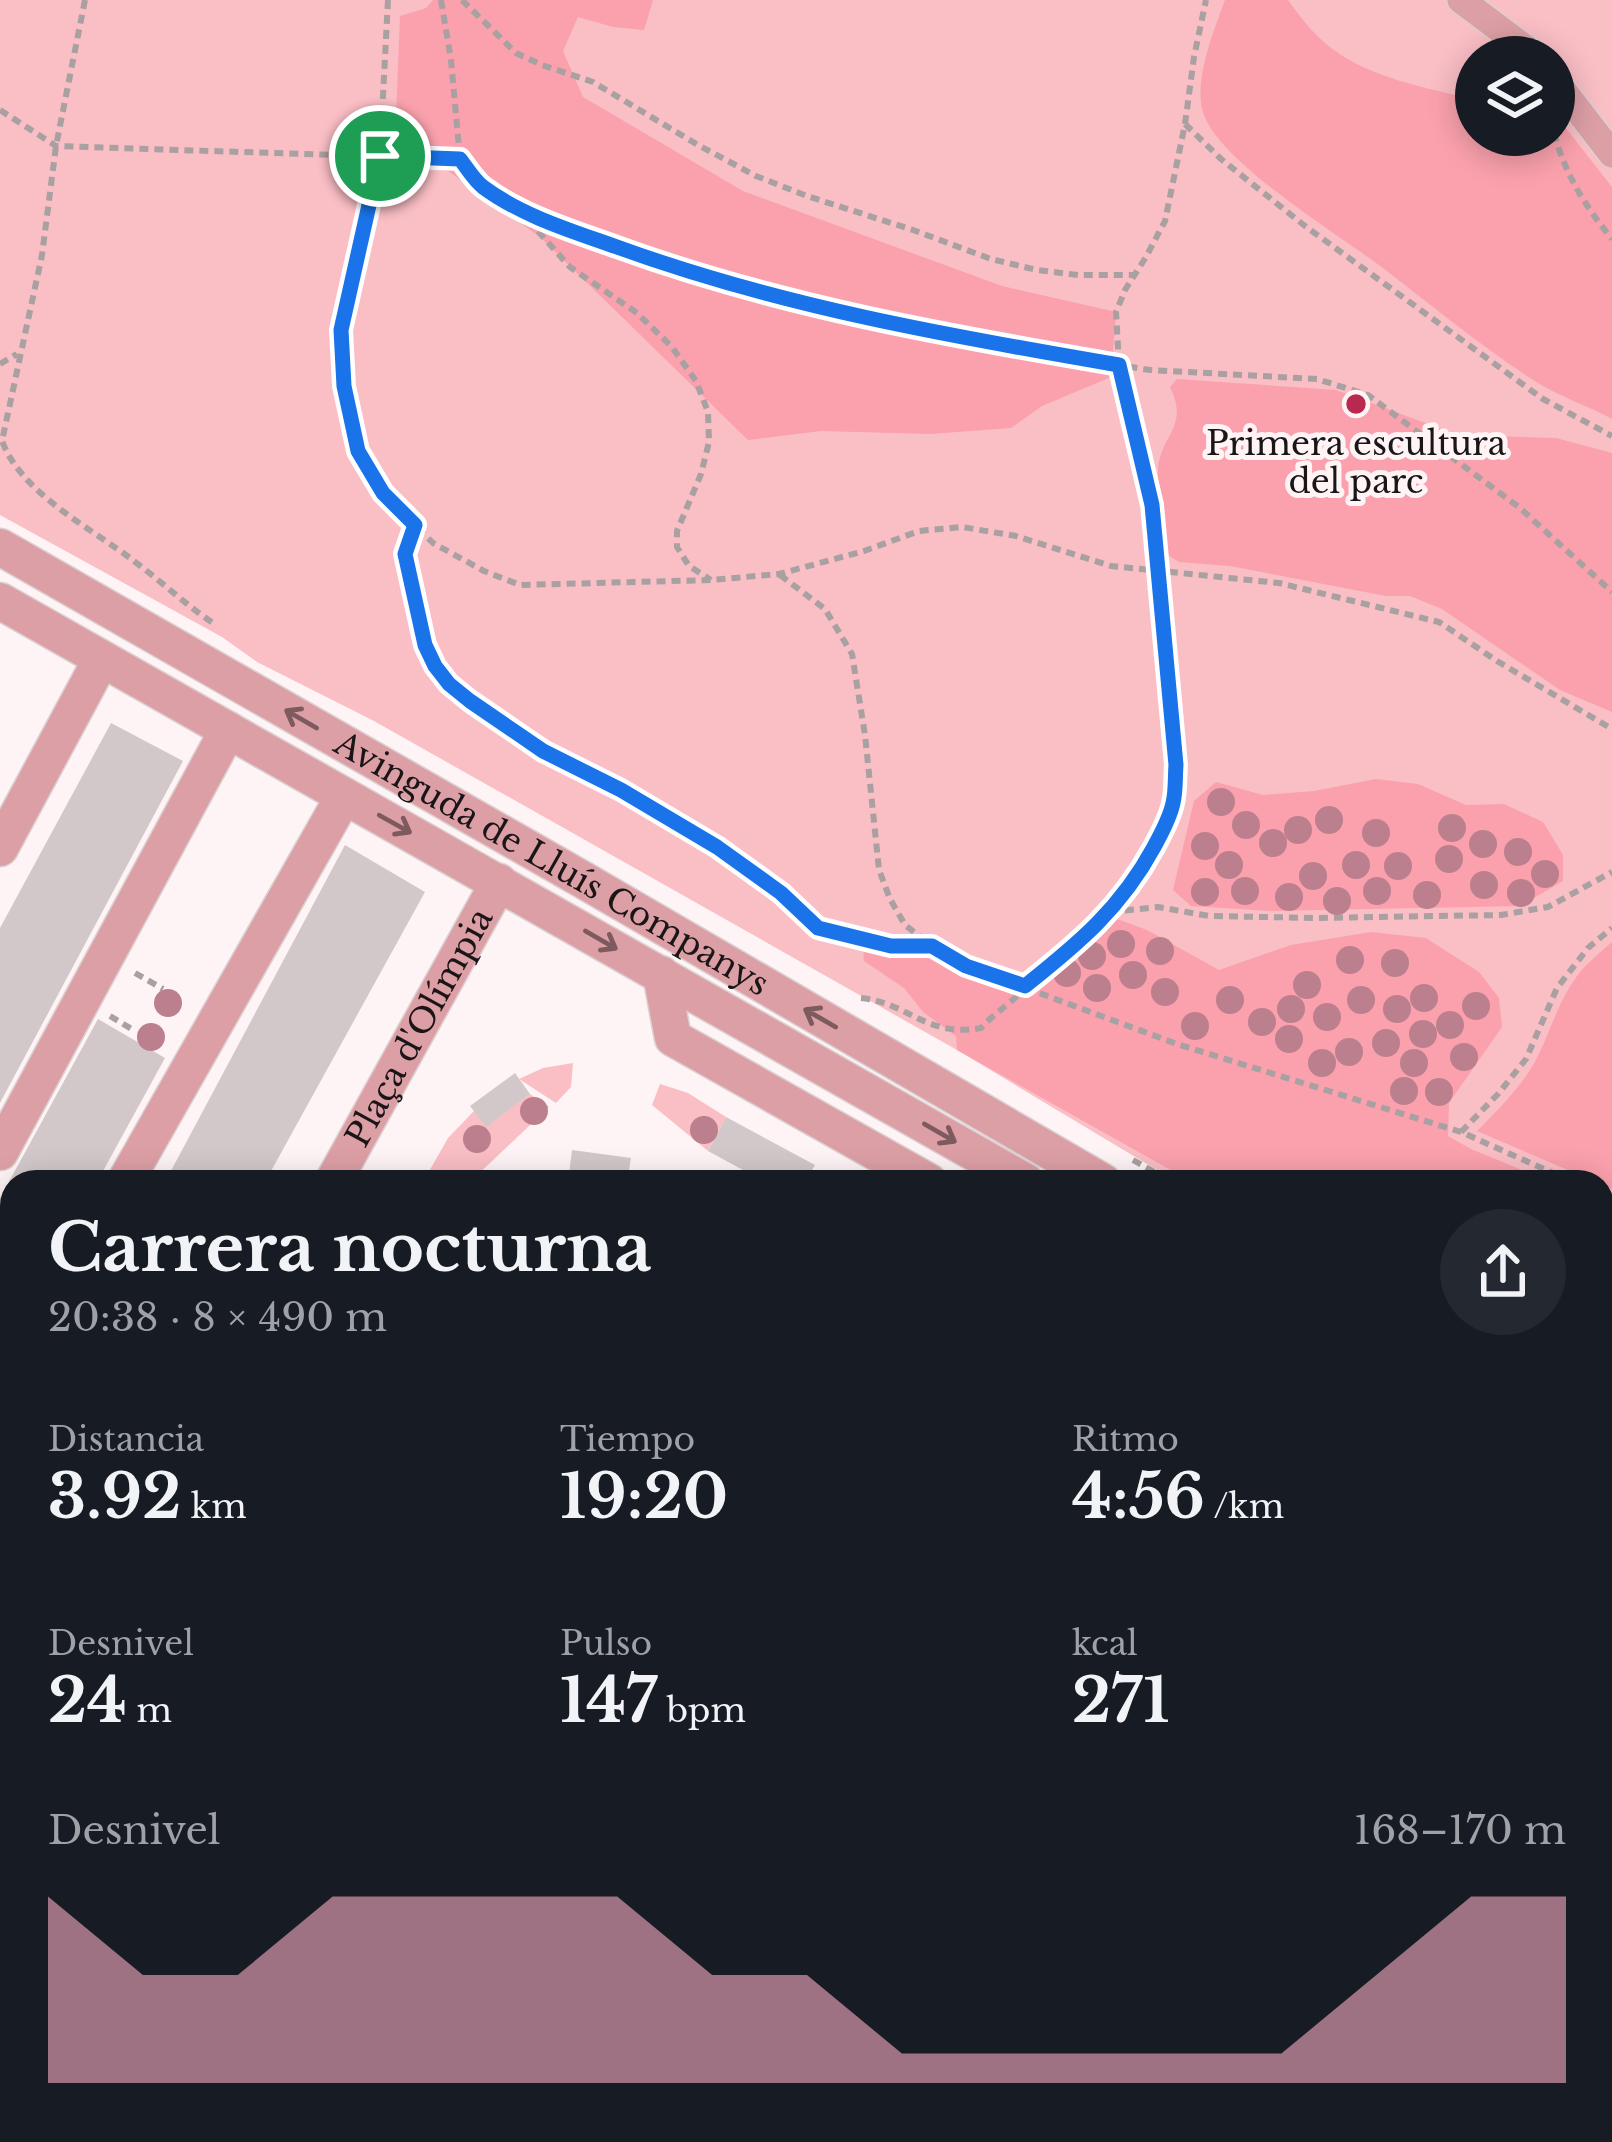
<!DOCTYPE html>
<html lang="es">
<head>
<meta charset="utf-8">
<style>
	body { margin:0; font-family:"Libre Baskerville",serif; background:#242831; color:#f1f3f6; height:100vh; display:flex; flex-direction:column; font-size:45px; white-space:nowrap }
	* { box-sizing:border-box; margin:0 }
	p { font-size:39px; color:#9ea1a6 }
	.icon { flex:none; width:66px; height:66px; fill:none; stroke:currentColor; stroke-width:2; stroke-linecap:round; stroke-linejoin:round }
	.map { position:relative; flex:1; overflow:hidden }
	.sheet { position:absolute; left:0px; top:1170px; width:1614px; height:972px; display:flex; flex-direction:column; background:#171b24; border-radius:36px 36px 0 0; box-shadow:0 6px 30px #0003 }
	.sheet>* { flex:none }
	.tools { position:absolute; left:1455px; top:36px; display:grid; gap:24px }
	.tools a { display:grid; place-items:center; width:120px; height:120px; border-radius:50%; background:#171b24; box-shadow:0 6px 30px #0003; font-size:60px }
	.pin { position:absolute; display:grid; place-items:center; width:102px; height:102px; color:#fff; margin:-51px; border:6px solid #fff; border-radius:50%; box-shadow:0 3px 12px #0007 }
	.round { display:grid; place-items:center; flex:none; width:126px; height:126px; border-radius:63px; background:#242831 }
	.overview { display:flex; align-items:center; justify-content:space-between; height:204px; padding:0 48px }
	h1 { font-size:66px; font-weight:800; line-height:90px }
	.stats { display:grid; grid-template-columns:repeat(3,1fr); gap:18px; height:204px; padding:12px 48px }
	.stats div { display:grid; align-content:center }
	.stats b { font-size:60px; font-weight:800 }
	.stats small { font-size:33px; font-weight:400 }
	.stats p { font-size:33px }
	.chart { height:336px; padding:24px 48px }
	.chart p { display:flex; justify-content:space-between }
	.chart svg { width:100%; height:216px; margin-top:12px; fill:#d798ab; opacity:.7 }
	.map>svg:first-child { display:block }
	.green { fill:#fabec5; fill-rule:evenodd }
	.forest { fill:#faa1ad }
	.building { fill:#d2c8c9 }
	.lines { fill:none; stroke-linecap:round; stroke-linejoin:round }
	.pedestrian-casing { stroke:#dad0d1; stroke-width:30 }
	.minor-casing { stroke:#dad0d1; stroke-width:39 }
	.path { stroke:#a8a0a1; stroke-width:6; stroke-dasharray:9 6; stroke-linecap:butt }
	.pedestrian { stroke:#dd9fa6; stroke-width:27 }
	.minor { stroke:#dd9fa6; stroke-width:36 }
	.tree { fill:#bc7f8e }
	.oneway { stroke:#7c5a5e }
	.route-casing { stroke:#fff; stroke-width:24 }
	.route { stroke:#1a73e8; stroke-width:15 }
	.poi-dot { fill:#b8284f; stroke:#fff4f5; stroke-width:4.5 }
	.labels { text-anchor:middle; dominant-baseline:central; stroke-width:10; stroke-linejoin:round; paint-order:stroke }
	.poi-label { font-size:33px; fill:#1a1617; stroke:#fff4f5 }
	.street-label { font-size:33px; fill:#1a1617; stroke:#fff4f5 }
</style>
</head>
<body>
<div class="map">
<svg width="1612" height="2142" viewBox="0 0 1612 2142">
	<rect width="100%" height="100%" fill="#fff4f5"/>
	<path class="green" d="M0 0H1612V1438L1602 1433V1182H1177L957 1050 374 721 257 662 222 637 0 515ZM1476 57H1554V135H1476Z
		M573 1063 571 1087 556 1103 519 1079 543 1068Z
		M660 1084 688 1093 726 1117 708 1151 652 1105Z
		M530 1094 549 1107 470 1182H423L448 1138 474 1111 486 1126Z
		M1277 2130H1351L1349 2142H1273Z
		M1434 2130H1499L1498 2142H1435Z"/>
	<path class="forest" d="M433 0H653L644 30 613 27 578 17 563 51 583 97 743 191 1002 286 1116 312 1111 377 1042 406 1011 428 930 434 821 431 748 440 540 237 448 171 394 166 400 16 426 8Z
		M1225 0H1288C1303 21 1319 41 1341 55 1380 80 1432 89 1476 100V135H1554V113L1612 187V419C1588 406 1561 397 1538 383 1484 349 1434 307 1383 268 1339 235 1222 164 1204 115 1192 84 1214 30 1225 0Z
		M1177 379 1336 390 1458 435 1556 438 1612 453V712L1560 690 1442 609 1410 596H1386L1230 566 1179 562 1166 554 1164 549C1163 523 1157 496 1158 470 1160 435 1190 427 1170 387Z
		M1376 779 1418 784 1466 805 1504 804 1543 822 1563 855V881L1520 906 1270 911 1191 906 1173 890 1194 801 1216 782 1263 795 1314 791Z
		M1112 917 1147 930 1219 970 1291 945 1371 932 1426 938 1479 972 1499 998 1502 1027 1449 1103 1448 1136 1471 1149 1551 1182H1192L957 1050 956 1036 923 1012 904 988 864 961C858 920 910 937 932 947 950 956 965 970 983 978 992 982 1003 984 1012 986 1058 966 1076 952 1112 917Z
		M1612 942V1189L1602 1185V1182H1596L1477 1131C1497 1111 1517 1091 1532 1067 1548 1040 1555 1008 1573 982 1583 966 1597 955 1612 942Z
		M1602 1209 1612 1214V1412L1602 1408Z
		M187 2130H289L283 2142H211Z
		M394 2130H526L555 2142H416Z
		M707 2130H772L764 2142H691Z"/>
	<path class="building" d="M111 723 183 761 0 1103V928Z
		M345 845 425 892 265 1182H165Z
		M98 1019 165 1058 97 1182H12V1253L0 1246V1198Z
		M515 1073 530 1094 486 1127 470 1106Z
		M726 1117 815 1165 805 1182H765L708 1151Z
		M572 1150 631 1158 627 1182H568Z
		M2 1507 6 1524 12 1523V1544L4 1546 8 1561 0 1563Z
		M289 2130H295L318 2142H283Z
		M540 2130H702L699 2134 680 2142H578Z
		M924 2130H983L976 2142H917Z
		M1095 2130H1150L1144 2142H1089Z"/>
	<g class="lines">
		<defs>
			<path id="pedestrian" d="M1461 0 1537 57
				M1554 79 1612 154"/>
			<g id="minor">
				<path id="s1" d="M0 547 585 881 1103 1182"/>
				<path d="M0 601 1026 1182"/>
				<path d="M0 848 101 660"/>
				<path d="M661 974 673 1038 929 1182"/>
				<path d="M0 1152 228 730"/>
				<path d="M125 1182 344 796"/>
				<path id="s2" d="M333 1182 499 882"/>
				<path d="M0 1283 12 1290"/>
				<path d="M0 1438 12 1444"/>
				<path d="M1602 1459 1612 1461"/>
				<path d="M1602 1493 1612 1495"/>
				<path d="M0 1810 12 1788"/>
				<path d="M0 2109 12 2116"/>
				<path d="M39 2130 61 2142"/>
				<path d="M845 2142 852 2130"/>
				<path d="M1215 2142 1221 2130"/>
			</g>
		</defs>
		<use href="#pedestrian" class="pedestrian-casing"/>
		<use href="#minor" class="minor-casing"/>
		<path class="path" d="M85 0 56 146 42 255 2 441C22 494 91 528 134 561 162 582 187 606 216 625
			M388 0 380 153 341 330 344 386 358 451 383 493 433 543 484 571 520 585 711 580 779 574 864 551 919 531 962 527 1016 536 1111 566 1279 583 1439 622 1497 661 1612 729
			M441 0 451 60 460 159 480 185 524 211 685 272 801 303 981 341 1119 365 1150 370 1317 379 1368 395 1520 508 1612 592
			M462 0 516 53 542 65 593 82 698 145 756 176 807 196 913 230 991 259 1037 270 1078 275H1134
			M0 110 56 146 459 159
			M1185 124 1221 159 1305 226 1543 399 1612 436
			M1554 133C1565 174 1585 206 1612 239
			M518 209 570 267 637 313 672 347 696 381 708 412 709 442 701 474 677 531V547L689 566 711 580
			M0 364 17 354
			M415 525 405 554 425 645 435 666 449 684 470 701 543 751 621 790 717 847 752 870 818 928 891 947 929 946
			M780 575 825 609 852 654 865 735 879 870 890 899 905 925 932 946 966 966 1177 1044 1461 1132 1573 1182
			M1110 912 1158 907 1209 916 1318 918 1501 915 1548 907 1612 872
			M135 973 163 989
			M861 998C909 1003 927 1038 981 1028 994 1013 1016 1000 1026 986L1081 941 1110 912 1134 883 1173 804 1176 765 1173 712 1160 570 1152 505 1119 365 1116 312 1125 290 1146 257 1165 221 1185 124 1194 57 1206 0
			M110 1016 135 1031
			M1461 1132 1498 1094 1526 1059 1557 988 1588 948 1612 928
			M1133 1160 1172 1182
			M1602 1197 1612 1202
			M1602 2049 1612 2046
			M1394 2130 1396 2142
			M1546 2142V2130"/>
		<use href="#pedestrian" class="pedestrian"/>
		<use href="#minor" class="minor"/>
	</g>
	<g class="tree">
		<circle cx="1221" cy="802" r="14"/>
		<circle cx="1329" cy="820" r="14"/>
		<circle cx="1246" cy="825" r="14"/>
		<circle cx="1452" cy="828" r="14"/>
		<circle cx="1298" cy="830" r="14"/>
		<circle cx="1376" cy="833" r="14"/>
		<circle cx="1273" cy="843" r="14"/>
		<circle cx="1483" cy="844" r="14"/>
		<circle cx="1205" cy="846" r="14"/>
		<circle cx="1518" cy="852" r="14"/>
		<circle cx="1449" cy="859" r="14"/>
		<circle cx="1229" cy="865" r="14"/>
		<circle cx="1356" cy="865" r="14"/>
		<circle cx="1398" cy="866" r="14"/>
		<circle cx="1545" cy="874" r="14"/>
		<circle cx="1313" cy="876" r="14"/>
		<circle cx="1484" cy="885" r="14"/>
		<circle cx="1245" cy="891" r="14"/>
		<circle cx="1377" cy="891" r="14"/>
		<circle cx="1205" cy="892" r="14"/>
		<circle cx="1521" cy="893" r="14"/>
		<circle cx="1427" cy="895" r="14"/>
		<circle cx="1289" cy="897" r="14"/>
		<circle cx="1337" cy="901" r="14"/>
		<circle cx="1121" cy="944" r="14"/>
		<circle cx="1160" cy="951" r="14"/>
		<circle cx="1092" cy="956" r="14"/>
		<circle cx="1350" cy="960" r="14"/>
		<circle cx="1395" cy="963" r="14"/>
		<circle cx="1067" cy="973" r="14"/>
		<circle cx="1133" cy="975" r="14"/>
		<circle cx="1307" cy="985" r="14"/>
		<circle cx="1097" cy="988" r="14"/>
		<circle cx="1165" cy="992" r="14"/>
		<circle cx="1424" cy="998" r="14"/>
		<circle cx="1230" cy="1000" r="14"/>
		<circle cx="1361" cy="1000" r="14"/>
		<circle cx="168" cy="1003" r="14"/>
		<circle cx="1476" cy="1006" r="14"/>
		<circle cx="1291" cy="1009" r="14"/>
		<circle cx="1397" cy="1009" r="14"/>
		<circle cx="1327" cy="1017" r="14"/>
		<circle cx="1262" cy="1022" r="14"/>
		<circle cx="1450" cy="1025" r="14"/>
		<circle cx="1195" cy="1026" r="14"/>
		<circle cx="1423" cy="1034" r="14"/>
		<circle cx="151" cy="1037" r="14"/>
		<circle cx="1289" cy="1039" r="14"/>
		<circle cx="1386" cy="1043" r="14"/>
		<circle cx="1349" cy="1052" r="14"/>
		<circle cx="1464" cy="1057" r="14"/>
		<circle cx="1322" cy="1063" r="14"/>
		<circle cx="1414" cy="1063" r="14"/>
		<circle cx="1404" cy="1091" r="14"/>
		<circle cx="1439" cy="1092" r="14"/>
		<circle cx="534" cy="1111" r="14"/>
		<circle cx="704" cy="1130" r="14"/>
		<circle cx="477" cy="1139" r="14"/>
	</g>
	<defs><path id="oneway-shaft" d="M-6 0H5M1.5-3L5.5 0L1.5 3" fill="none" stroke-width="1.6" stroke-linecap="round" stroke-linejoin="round" transform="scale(3)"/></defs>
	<g class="oneway">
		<use href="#oneway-shaft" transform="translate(301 719) rotate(-150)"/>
		<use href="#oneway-shaft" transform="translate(395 824) rotate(29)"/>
		<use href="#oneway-shaft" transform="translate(601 940) rotate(30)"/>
		<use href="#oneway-shaft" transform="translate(820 1018) rotate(-150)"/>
		<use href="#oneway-shaft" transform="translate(940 1133) rotate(30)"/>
	</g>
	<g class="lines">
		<defs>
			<path id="route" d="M380 156 460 159C467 168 474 180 483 187 522 216 572 231 617 247 779 306 949 336 1119 365L1152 505 1176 765C1175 777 1176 791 1173 803 1170 818 1161 834 1154 847 1121 908 1079 943 1025 986L966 966 932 946H891L818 928 781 893 717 847 621 790 543 751 470 701 449 684 435 666 425 645 405 554 415 525 383 493 358 451 344 386 341 330Z"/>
		</defs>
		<use href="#route" class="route-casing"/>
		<use href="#route" class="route"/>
	</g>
	<circle class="poi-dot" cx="1356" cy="404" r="12"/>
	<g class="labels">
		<g class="poi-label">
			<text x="1356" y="443">Primera escultura<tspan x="1356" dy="38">del parc</tspan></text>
		</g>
		<g class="street-label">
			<text stroke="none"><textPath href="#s1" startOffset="636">Avinguda de Lluís Companys</textPath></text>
			<text stroke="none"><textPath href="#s2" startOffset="177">Plaça d'Olímpia</textPath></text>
		</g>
	</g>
</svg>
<div class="tools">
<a><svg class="icon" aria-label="layers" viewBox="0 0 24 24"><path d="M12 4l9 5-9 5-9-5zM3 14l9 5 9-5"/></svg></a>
</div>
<div class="pin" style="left:380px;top:156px;background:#1e9e55"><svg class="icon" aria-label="arrive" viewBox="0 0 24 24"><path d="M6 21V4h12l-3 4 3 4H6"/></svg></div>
<section class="sheet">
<div class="overview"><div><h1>Carrera nocturna</h1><p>20:38 · 8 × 490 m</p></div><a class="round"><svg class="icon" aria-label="share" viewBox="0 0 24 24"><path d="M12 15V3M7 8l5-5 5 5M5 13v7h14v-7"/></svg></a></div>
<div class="stats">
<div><p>Distancia</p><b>3.92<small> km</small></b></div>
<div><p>Tiempo</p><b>19:20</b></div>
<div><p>Ritmo</p><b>4:56<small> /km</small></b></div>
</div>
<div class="stats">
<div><p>Desnivel</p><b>24<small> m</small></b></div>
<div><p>Pulso</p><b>147<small> bpm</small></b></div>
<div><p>kcal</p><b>271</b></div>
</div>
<div class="chart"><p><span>Desnivel</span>168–170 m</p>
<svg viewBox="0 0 160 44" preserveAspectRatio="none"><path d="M0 44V6L10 22L20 22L30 6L40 6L50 6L60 6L70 22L80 22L90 38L100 38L110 38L120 38L130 38L140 22L150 6L160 6V44z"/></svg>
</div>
</section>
</div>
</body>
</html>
